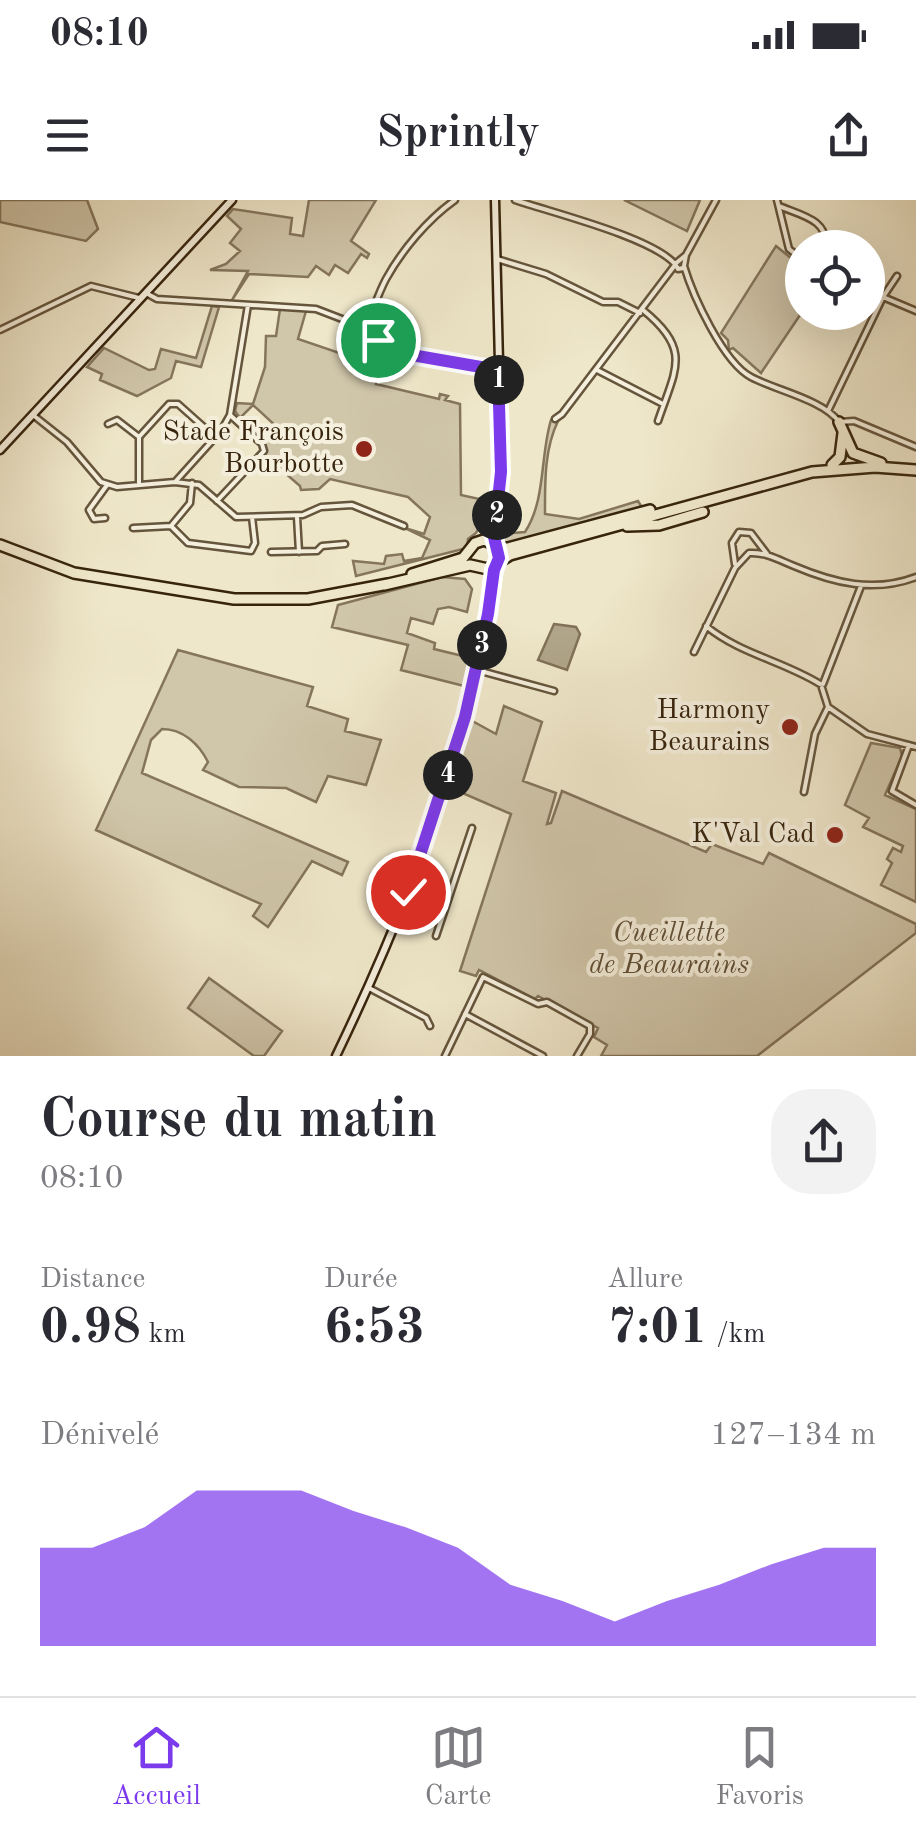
<!DOCTYPE html>
<html lang="fr">
<head>
<meta charset="utf-8">
<style>
	body { margin:0; font-family:"Old Standard TT",serif; background:#f2f2f3; color:#2b2b33; height:100vh; display:flex; flex-direction:column; font-size:38px; white-space:nowrap }
	* { box-sizing:border-box; margin:0 }
	p { font-size:32px; color:#7c7c81 }
	.icon { flex:none; width:55px; height:55px; fill:none; stroke:currentColor; stroke-width:2; stroke-linecap:round; stroke-linejoin:round }
	.map { position:relative; height:856px; overflow:hidden }
	.drawer { display:flex; flex-direction:column; background:#fff; flex:1 }
	.drawer>* { flex:none }
	.controls { position:absolute; left:785px; top:30px; display:grid; gap:20px }
	.controls a { display:grid; place-items:center; width:100px; height:100px; border-radius:50%; background:#fff; box-shadow:0 10px 40px #0002; font-size:50px }
	.pin { position:absolute; display:grid; place-items:center; width:85px; height:85px; color:#fff; margin:-42px; border:5px solid #fff; border-radius:50%; box-shadow:0 2px 10px #0007 }
	.km { position:absolute; width:50px; height:50px; margin:-25px; border-radius:50%; background:#222; color:#fff; font-size:28px; line-height:50px; text-align:center }
	.round { display:grid; place-items:center; flex:none; width:105px; height:105px; border-radius:40px; background:#f2f2f3 }
	.summary { display:flex; align-items:center; justify-content:space-between; height:170px; padding:0 40px }
	h1 { font-size:55px; font-weight:600; line-height:75px }
	.stats { display:grid; grid-template-columns:repeat(3,1fr); gap:15px; height:170px; padding:10px 40px }
	.stats div { display:grid; align-content:center }
	.stats b { font-size:50px; font-weight:600 }
	.stats small { font-size:28px; font-weight:400 }
	.stats p { font-size:28px }
	.chart { height:280px; padding:20px 40px }
	.chart p { display:flex; justify-content:space-between }
	.chart svg { width:100%; height:180px; margin-top:10px; fill:#7c3aed; opacity:.7 }
	.status { display:flex; justify-content:space-between; align-items:center; height:70px; padding:0 50px; background:#fff; direction:ltr }
	.status svg { height:28px; fill:currentColor }
	header { display:flex; justify-content:space-between; align-items:center; height:130px; padding:0 40px; background:#fff; font-size:45px; font-weight:600 }
	.menu { display:flex; justify-content:space-around; align-items:center; height:140px; border-top:2px solid #e1e1e2; background:#fff; font-size:28px; color:#7c7c81 }
	.menu a { display:grid; justify-items:center; gap:5px }
	.menu .on { color:#7c3aed }
	.map>svg:first-child { display:block }
	.green { fill:#d0c6aa; stroke:#84755c; stroke-width:2.5 }
	.water { fill:#b0a58a; stroke:#807158; stroke-width:2.5 }
	.lines { fill:none; stroke-linecap:round; stroke-linejoin:round }
	.minor-casing { stroke:#65553c; stroke-width:9 }
	.secondary-casing { stroke:#37240d; stroke-width:11 }
	.primary-casing { stroke:#37240d; stroke-width:14 }
	.minor { stroke:#f5efdd; stroke-width:4 }
	.secondary { stroke:#f5efdd; stroke-width:6 }
	.primary { stroke:#efe7ca; stroke-width:9 }
	.route-casing { stroke:#fff; stroke-width:20 }
	.route { stroke:#7c3aed; stroke-width:12 }
	.poi-dot { fill:#8f2418; stroke:#f5efdd; stroke-width:4 }
	.labels { text-anchor:middle; dominant-baseline:central; stroke-width:8; stroke-linejoin:round; paint-order:stroke }
	.poi-label { font-size:28px; fill:#37240d; stroke:#f5efdd; text-anchor:end }
	.park-label { font-size:28px; font-style:italic; fill:#5d4c34; stroke:#f5efdd }
</style>
</head>
<body>
<div class="status"><b>08:10</b><svg viewBox="0 0 49 12"><path d="M0 12V9h3v3zM5 12V6h3v6zM10 12V3h3v9zM15 12V0h3v12zM26 1h20v11H26zM47 4h2v5h-2z"/></svg></div>
<header><svg class="icon" aria-label="menu" viewBox="0 0 24 24"><path d="M4 6h16M4 12h16M4 18h16"/></svg>Sprintly<svg class="icon" aria-label="share" viewBox="0 0 24 24"><path d="M12 15V3M7 8l5-5 5 5M5 13v7h14v-7"/></svg></header>
<div class="map">
<svg width="916" height="856" viewBox="0 0 916 856">
	<rect width="100%" height="100%" fill="#efe7ca"/>
	<filter id="stains"><feTurbulence type="fractalNoise" baseFrequency=".002" numOctaves="4"/><feColorMatrix values="0 0 0 0 .2 0 0 0 0 .09 0 0 0 0 .02 0 0 0 .5 -.17"/></filter>
	<radialGradient id="worn" r=".72"><stop offset=".6" stop-color="#630" stop-opacity="0"/><stop offset="1" stop-color="#630" stop-opacity=".3"/></radialGradient>
	<path class="green" d="M0 0H87L98 29 86 41 0 22Z
		M309 0H376L351 41 369 54 367 58 361 54 348 73 335 65 329 75 316 66 308 77 249 74 232 100 248 71 210 70 226 64 240 51 230 43 241 29 227 16 233 9 292 18 290 34 303 36Z
		M624 0H700L687 31Z
		M776 46 802 67V112L761 173 733 148 729 150 728 140 721 133Z
		M380 104 413 118 409 140 397 135 392 144 372 132 371 127Z
		M212 106 219 107 201 167 176 161 171 178 137 196 100 180 102 174 87 167 104 148 149 170 155 169 161 149 196 158Z
		M280 109 306 111 298 139 348 156 355 153 383 161 376 184 439 199 440 194 448 196 445 200 460 204 461 295 493 302 476 333 468 339 467 348 356 376 353 361 384 364 386 356 402 354 404 361 422 358 430 340 405 328 424 334 430 317 408 297 330 279 319 289 301 290 300 286 262 253V244L277 227 253 205 240 218 235 211 237 203 253 204 265 167 266 136H276Z
		M555 219 558 221C544 250 545 283 545 314L579 319 638 301 643 309 510 346 499 344 495 334 525 332C546 300 540 256 551 220Z
		M442 377 465 379 472 389 467 412 449 407 438 409 433 424 411 418 407 433 435 443 434 449 475 459 468 487 401 470 408 445 332 427 338 405Z
		M178 450 313 487 307 506 348 519 345 531 381 540 366 585 328 576 316 602 286 588 239 587 203 570 208 562C199 544 183 529 162 529L151 540 142 573 348 662 342 675 312 661 268 727 253 716 261 704 96 630Z
		M504 506 542 522 523 581 556 593 547 624 551 623 562 591 706 652 712 644 763 664 769 653 916 724V733L757 856H601L607 845 594 837 598 828 538 796 535 799 479 770 476 776 460 771 511 614 444 585 465 517 496 534Z
		M871 543 900 548 902 556 885 595 916 609V702L881 685 892 663 887 659 893 648 901 652 903 646 863 627 869 618 845 605Z
		M209 778 282 831 264 856H254L188 808Z"/>
	<path class="water" d="M554 424 576 427 580 434 567 470 538 460Z"/>
	<g class="lines">
		<defs>
			<path id="minor" d="M515 0C553 13 651 37 675 64
				M716 0 686 55 684 66C693 96 723 162 751 177 775 190 824 200 839 222L854 221 916 247
				M777 0 789 49 802 59
				M779 6C800 15 831 20 824 48
				M497 59 546 74 603 102H618L640 113
				M683 68 678 69 675 64 686 55
				M146 93 157 99 316 109 342 119 397 151 498 171
				M883 97 916 111
				M643 110C692 150 676 168 658 221
				M0 130 91 86 139 98
				M364 131C372 114 377 96 386 79 402 50 428 19 455 0
				M597 170 663 204
				M828 211 883 97 897 76
				M33 215 67 242 101 282 117 287 175 282 199 285 236 317 303 315 321 307 352 305 404 326
				M555 219 562 214 675 65
				M108 224 117 220 139 237
				M175 282 221 231 230 215 248 105
				M139 283V237L169 204H178L215 237
				M217 301 264 251 262 244 230 215
				M297 317 299 352
				M105 318 94 319 89 310 107 285
				M171 326 188 343 251 351 255 343 252 317
				M133 328 171 326 190 303 192 283
				M271 352 317 351 322 346 345 344
				M735 364 732 343 739 332 751 333 767 354
				M706 426C740 454 783 461 820 484
				M694 452 735 368 749 353C766 352 779 360 794 366 834 383 874 393 916 377
				M477 470 554 491
				M823 484 861 386
				M828 507 867 534 916 547
				M909 545 892 591 916 605
				M804 592 815 534 828 507 822 488
				M414 675 451 688
				M436 736 472 628
				M369 788 426 818 430 826
				M465 814 543 856
				M445 856 483 777 538 804 547 802 590 826V834L577 856"/>
			<path id="secondary" d="M0 250 232 0
				M495 344 501 245 495 0
				M336 856C389 746 437 630 467 511 479 463 486 415 494 367"/>
			<path id="primary" d="M839 222 853 253 881 263
				M832 265 840 257 843 233
				M627 326 659 325 703 312
				M0 345 74 373 234 399H308L388 384
				M498 348H508L650 310
				M412 374 463 358 475 343 484 340 497 346 498 361
				M384 385 470 365 488 369 510 355 812 272 875 267 916 270"/>
		</defs>
		<use href="#minor" class="minor-casing"/>
		<use href="#secondary" class="secondary-casing"/>
		<use href="#primary" class="primary-casing"/>
		<use href="#minor" class="minor"/>
		<use href="#secondary" class="secondary"/>
		<use href="#primary" class="primary"/>
	</g>
	<g class="lines">
		<defs>
			<path id="route" d="M378 140 406 154 498 170 501 272 494 337 499 358 494 370 488 414 465 517 408 692"/>
		</defs>
		<use href="#route" class="route-casing"/>
		<use href="#route" class="route"/>
	</g>
	<g class="poi-dot">
		<circle cx="364" cy="249" r="10"/>
		<circle cx="790" cy="527" r="10"/>
		<circle cx="835" cy="635" r="10"/>
	</g>
	<g class="labels">
		<g class="poi-label">
			<text x="344" y="233">Stade François<tspan x="344" dy="32">Bourbotte</tspan></text>
			<text x="770" y="511">Harmony<tspan x="770" dy="32">Beaurains</tspan></text>
			<text x="815" y="635">K'Val Cad</text>
		</g>
		<g class="park-label">
			<text x="669" y="734">Cueillette<tspan x="669" dy="32">de Beaurains</tspan></text>
		</g>
	</g>
	<rect width="100%" height="100%" filter="url(#stains)"/>
	<rect width="100%" height="100%" fill="url(#worn)"/>
</svg>
<div class="controls">
<a><svg class="icon" aria-label="locate" viewBox="0 0 24 24"><circle cx="12" cy="12" r="6"/><path d="M12 2v4M12 18v4M2 12h4M18 12h4"/></svg></a>
</div>
<div class="pin" style="left:378px;top:140px;background:#1e9e55"><svg class="icon" aria-label="arrive" viewBox="0 0 24 24"><path d="M6 21V4h12l-3 4 3 4H6"/></svg></div>
<div class="pin" style="left:408px;top:692px;background:#d93025"><svg class="icon" aria-label="check" viewBox="0 0 24 24"><path d="M5 12l5 5 9-10"/></svg></div>
<b class="km" style="left:499px;top:180px">1</b>
<b class="km" style="left:497px;top:315px">2</b>
<b class="km" style="left:482px;top:445px">3</b>
<b class="km" style="left:448px;top:575px">4</b>
</div>
<section class="drawer">
<div class="summary"><div><h1>Course du matin</h1><p>08:10</p></div><a class="round"><svg class="icon" aria-label="share" viewBox="0 0 24 24"><path d="M12 15V3M7 8l5-5 5 5M5 13v7h14v-7"/></svg></a></div>
<div class="stats">
<div><p>Distance</p><b>0.98<small> km</small></b></div>
<div><p>Durée</p><b>6:53</b></div>
<div><p>Allure</p><b>7:01<small> /km</small></b></div>
</div>
<div class="chart"><p><span>Dénivelé</span>127–134 m</p>
<svg viewBox="0 0 160 44" preserveAspectRatio="none"><path d="M0 44V20L10 20L20 15L30 6L40 6L50 6L60 11L70 15L80 20L90 29L100 33L110 38L120 33L130 29L140 24L150 20L160 20V44z"/></svg>
</div>
</section>
<nav class="menu">
<a class="on"><svg class="icon" aria-label="home" viewBox="0 0 24 24"><path d="M3 11l9-7 9 7M6 9v11h12V9"/></svg>Accueil</a>
<a><svg class="icon" aria-label="map" viewBox="0 0 24 24"><path d="M3 6l6-2 6 2 6-2v14l-6 2-6-2-6 2zM9 4v14M15 6v14"/></svg>Carte</a>
<a><svg class="icon" aria-label="saved" viewBox="0 0 24 24"><path d="M7 4h10v16l-5-4-5 4z"/></svg>Favoris</a>
</nav>
</body>
</html>
